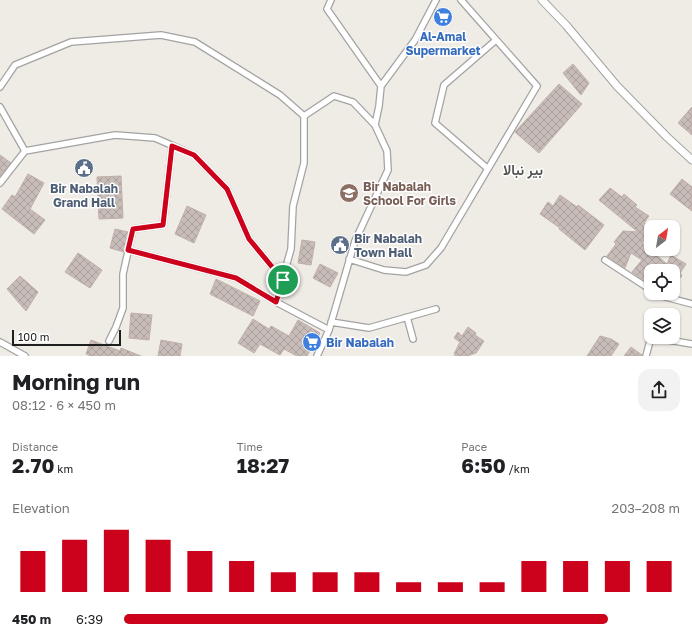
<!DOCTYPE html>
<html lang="en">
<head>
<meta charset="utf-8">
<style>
	body { margin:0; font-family:"Golos Text",Vazirmatn,sans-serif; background:#f2f2f2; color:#202124; height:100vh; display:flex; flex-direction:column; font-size:15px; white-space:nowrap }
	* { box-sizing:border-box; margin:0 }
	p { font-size:13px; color:#757577 }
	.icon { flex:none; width:22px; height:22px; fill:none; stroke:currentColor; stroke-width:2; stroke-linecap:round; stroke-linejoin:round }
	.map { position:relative; height:356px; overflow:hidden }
	.drawer { display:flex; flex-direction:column; background:#fff; flex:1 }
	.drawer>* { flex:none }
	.needle { width:26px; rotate:31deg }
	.tools { position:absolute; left:644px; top:220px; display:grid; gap:8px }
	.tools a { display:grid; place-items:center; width:36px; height:36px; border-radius:8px; background:#fff; box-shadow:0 1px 3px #0004; font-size:20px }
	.scale { position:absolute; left:12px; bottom:10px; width:109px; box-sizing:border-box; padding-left:4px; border:2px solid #1f1f1f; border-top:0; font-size:11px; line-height:14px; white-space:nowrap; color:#1f1f1f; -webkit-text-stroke:3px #fff; paint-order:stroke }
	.pin { position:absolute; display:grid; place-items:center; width:34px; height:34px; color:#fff; margin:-17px; border:2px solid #fff; border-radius:50%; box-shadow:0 1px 4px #0007 }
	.round { display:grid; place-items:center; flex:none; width:42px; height:42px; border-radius:12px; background:#f2f2f2 }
	.head { display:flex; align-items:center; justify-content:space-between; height:68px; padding:0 12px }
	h1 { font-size:22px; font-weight:700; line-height:30px }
	.metrics { display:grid; grid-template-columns:repeat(3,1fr); gap:6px; height:68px; padding:4px 12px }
	.metrics div { display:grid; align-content:center }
	.metrics b { font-size:20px; font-weight:700 }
	.metrics small { font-size:11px; font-weight:400 }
	.metrics p { font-size:11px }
	.chart { height:112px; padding:8px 12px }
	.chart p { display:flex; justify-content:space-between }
	.chart svg { width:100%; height:72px; margin-top:4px; stroke:#cc011b; stroke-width:6 }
	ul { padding:0 12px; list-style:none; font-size:13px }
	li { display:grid; grid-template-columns:64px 48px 1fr; align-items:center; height:30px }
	li i { height:10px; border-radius:5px; background:#cc011b }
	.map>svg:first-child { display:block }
	.building { fill:url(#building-cross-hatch); stroke:#c1afa7 }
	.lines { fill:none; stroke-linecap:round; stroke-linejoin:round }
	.minor-casing { stroke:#a3a3a3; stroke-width:8 }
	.tertiary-casing { stroke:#a3a3a3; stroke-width:9 }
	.minor { stroke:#fff; stroke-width:5.5 }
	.tertiary { stroke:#fff; stroke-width:7 }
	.route-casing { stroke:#fff; stroke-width:8 }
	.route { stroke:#cc011b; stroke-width:5 }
	.labels { text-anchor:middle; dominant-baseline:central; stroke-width:3; stroke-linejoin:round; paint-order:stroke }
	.shop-label { font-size:12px; font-weight:bold; fill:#366cbe; stroke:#fff }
	.education-label { font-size:12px; font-weight:bold; fill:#785e54; stroke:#fff; text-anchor:start }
	.service-label { font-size:12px; font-weight:bold; fill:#4e5e75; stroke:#fff }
	.quarter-label { font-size:14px; font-weight:bold; fill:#525252; stroke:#fff }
</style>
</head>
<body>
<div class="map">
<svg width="692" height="356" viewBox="0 0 692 356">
	<defs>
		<pattern id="building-cross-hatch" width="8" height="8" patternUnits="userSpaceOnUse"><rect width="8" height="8" fill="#c7bcb8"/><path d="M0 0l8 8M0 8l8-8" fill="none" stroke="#aaa19e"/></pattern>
	</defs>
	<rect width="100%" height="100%" fill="#efebe5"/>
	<path class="building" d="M573 64 589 83 581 95 563 73Z
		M559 84 582 104 539 153 515 132Z
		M692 107V135L678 123Z
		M0 155 11 163 0 176Z
		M28 174 44 183 30 209 45 220 34 234 2 209 12 195 15 197Z
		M121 176 123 218 99 219 97 177Z
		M682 179 692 187V211L670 194Z
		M610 188 622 197 624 194 637 205 635 207 649 216 644 223 651 227V230L642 243 643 244 667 264 671 255 686 264 680 273 682 276 673 285V271H651V285L632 272 642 260 631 253 625 268 607 256 616 244 614 242 623 231 638 232 599 200Z
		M560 195 577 207 578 205 604 225 585 250 559 229 560 228 540 214 548 202 553 206Z
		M187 206 206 215 194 243 175 234Z
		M115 229 128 232 124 252 110 248Z
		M302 240 315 242 311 265 298 263Z
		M78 253 102 270 90 288 65 272Z
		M320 264 338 273 330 287 313 278Z
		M20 276 38 292 26 311 7 289Z
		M216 279 260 301 253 316 210 294Z
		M131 313 152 315 149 340 129 338Z
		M253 319 269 329 271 326 289 336 298 320 320 333 307 356H297L284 349 280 355 260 344 254 353 238 343Z
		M468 327 476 333 475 335 484 341 476 353 467 356H455V354H454L460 342 454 338 458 332 462 336Z
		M600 336 611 339 619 344 611 356H587Z
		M91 340 120 351 121 348 141 356H91L86 354Z
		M161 340 182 344 180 356H158Z
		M631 347 642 355V356H624Z"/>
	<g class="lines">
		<defs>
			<path id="minor" d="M331 0 327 9 381 86
				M0 87 15 65 71 42 161 35 195 42 280 95 304 116V163L293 206 291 249 276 302
				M0 107 25 151
				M304 116 334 96 353 102 375 125 387 151 388 170 355 241 329 330 317 356
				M375 125 379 106 381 86 415 40 436 0
				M487 168 435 123 444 85 496 40
				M0 183 25 151 115 135 155 138 194 155 227 189 249 239 283 280
				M128 250 236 278 276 302 329 330
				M349 259 384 270 406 272 426 265 441 248 537 86 461 0
				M605 260 651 290
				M655 293 658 295 692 304
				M407 317 413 339
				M331 322 369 328 436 309
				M109 341 116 327 123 308V274L133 229 163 225 172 146
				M0 342 25 356
				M646 356 651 337 692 344"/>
			<path id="tertiary" d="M542 0 566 25 617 86 667 137 692 160"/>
		</defs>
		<use href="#minor" class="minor-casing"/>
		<use href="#tertiary" class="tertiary-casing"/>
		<use href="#minor" class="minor"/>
		<use href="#tertiary" class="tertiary"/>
	</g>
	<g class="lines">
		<defs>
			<path id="route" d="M172 146 194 155 227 189 249 239 283 280 276 302 236 278 128 250 133 229 163 225Z"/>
		</defs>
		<use href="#route" class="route-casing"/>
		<use href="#route" class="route"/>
	</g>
	<defs>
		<symbol id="supermarket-disc" viewBox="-11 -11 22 22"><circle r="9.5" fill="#3f7fe0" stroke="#fff"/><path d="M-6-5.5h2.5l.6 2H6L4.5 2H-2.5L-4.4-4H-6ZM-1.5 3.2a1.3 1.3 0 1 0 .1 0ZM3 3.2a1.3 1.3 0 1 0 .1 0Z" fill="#fff"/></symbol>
		<symbol id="civic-disc" viewBox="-11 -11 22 22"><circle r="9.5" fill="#5c6f8a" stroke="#fff"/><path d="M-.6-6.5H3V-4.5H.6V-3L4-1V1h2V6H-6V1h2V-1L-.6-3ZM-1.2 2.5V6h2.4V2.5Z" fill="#fff"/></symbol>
		<symbol id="school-disc" viewBox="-11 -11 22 22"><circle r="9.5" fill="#8d6e63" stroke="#fff"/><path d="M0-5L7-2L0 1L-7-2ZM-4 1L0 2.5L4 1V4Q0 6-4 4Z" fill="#fff"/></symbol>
	</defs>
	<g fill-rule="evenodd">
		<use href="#supermarket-disc" x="432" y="6" width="22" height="22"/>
		<use href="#civic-disc" x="73" y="157" width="22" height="22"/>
		<use href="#school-disc" x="338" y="182" width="22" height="22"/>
		<use href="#civic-disc" x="329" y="234" width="22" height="22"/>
		<use href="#supermarket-disc" x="301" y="331" width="22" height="22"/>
	</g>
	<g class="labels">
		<g class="shop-label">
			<text x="443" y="36">Al-Amal<tspan x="443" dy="14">Supermarket</tspan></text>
			<text x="326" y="342" text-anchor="start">Bir Nabalah</text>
		</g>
		<g class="education-label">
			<text x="363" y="186">Bir Nabalah<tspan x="363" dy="14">School For Girls</tspan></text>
		</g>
		<g class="service-label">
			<text x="84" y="188">Bir Nabalah<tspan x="84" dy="14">Grand Hall</tspan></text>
			<text x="354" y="238" text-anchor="start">Bir Nabalah<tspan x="354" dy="14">Town Hall</tspan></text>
		</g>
		<g class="quarter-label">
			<text x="523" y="169">بير نبالا</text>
		</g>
	</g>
</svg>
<div class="tools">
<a><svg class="needle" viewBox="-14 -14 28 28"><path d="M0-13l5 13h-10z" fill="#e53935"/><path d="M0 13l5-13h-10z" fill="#757577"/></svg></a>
<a><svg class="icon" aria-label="locate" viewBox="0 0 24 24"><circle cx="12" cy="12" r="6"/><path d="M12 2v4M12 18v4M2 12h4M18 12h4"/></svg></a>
<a><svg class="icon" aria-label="layers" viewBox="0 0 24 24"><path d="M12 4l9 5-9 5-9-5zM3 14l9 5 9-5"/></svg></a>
</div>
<div class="scale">100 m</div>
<div class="pin" style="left:283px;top:280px;background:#1e9e55"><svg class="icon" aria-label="arrive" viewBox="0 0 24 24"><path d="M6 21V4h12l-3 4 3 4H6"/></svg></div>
</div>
<section class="drawer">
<div class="head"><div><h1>Morning run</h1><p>08:12 · 6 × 450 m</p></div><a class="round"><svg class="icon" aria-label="share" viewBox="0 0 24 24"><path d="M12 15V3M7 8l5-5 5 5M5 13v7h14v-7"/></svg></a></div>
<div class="metrics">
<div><p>Distance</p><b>2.70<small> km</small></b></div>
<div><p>Time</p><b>18:27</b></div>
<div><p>Pace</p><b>6:50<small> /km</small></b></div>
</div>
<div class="chart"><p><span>Elevation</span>203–208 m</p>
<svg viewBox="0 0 160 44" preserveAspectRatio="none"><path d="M5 44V19M15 44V12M25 44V6M35 44V12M45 44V19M55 44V25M65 44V32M75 44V32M85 44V32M95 44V38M105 44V38M115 44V38M125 44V25M135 44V25M145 44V25M155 44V25"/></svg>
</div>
<ul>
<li><b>450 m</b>6:39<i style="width:87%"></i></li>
</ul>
</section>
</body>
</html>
